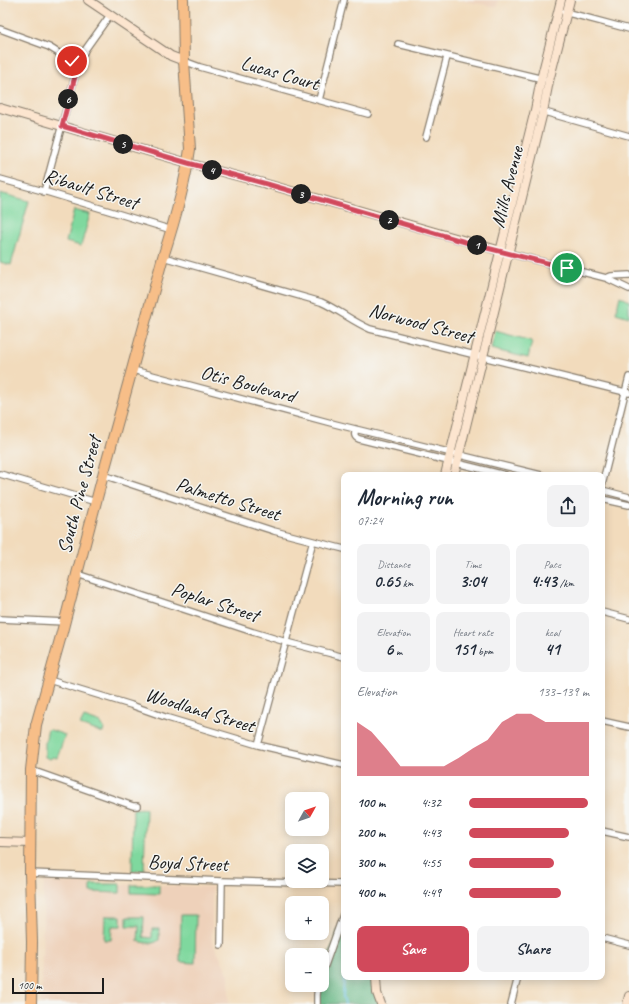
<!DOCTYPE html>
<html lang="en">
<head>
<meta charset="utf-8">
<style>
	body { margin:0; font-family:Caveat,sans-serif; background:#f2f2f3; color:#1f2937; height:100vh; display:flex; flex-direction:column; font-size:15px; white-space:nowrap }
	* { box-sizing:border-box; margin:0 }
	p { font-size:13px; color:#747a83 }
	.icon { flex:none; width:22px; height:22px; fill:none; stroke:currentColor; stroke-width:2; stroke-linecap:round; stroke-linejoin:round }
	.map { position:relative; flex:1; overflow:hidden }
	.panel { position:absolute; left:341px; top:472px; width:264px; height:508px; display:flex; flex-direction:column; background:#fff; border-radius:8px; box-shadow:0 2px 10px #0003 }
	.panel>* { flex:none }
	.needle { width:26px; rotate:50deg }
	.buttons { position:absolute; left:285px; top:792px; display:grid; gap:8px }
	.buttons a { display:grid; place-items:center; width:44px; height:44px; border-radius:8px; background:#fff; box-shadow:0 2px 10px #0003; font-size:20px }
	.scale { position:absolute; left:12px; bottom:10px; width:92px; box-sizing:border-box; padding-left:4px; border:2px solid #1c1c1c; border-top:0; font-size:11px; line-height:14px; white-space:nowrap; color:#1c1c1c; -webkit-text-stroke:3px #f6f6f2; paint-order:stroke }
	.pin { position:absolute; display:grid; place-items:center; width:34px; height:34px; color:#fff; margin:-17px; border:2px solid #fff; border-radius:50%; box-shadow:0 1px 4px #0007 }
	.km { position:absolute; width:20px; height:20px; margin:-10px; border-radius:50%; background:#222; color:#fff; font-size:11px; line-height:20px; text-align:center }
	.round { display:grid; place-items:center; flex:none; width:42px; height:42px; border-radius:8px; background:#f2f2f3 }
	.overview { display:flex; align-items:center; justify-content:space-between; height:68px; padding:0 16px }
	h1 { font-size:22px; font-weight:600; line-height:30px }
	.stats { display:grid; grid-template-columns:repeat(3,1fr); gap:6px; height:68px; padding:4px 16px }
	.stats div { display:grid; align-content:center; border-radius:8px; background:#f2f2f3; text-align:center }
	.stats b { font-size:17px; font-weight:600 }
	.stats small { font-size:11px; font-weight:400 }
	.stats p { font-size:11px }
	.chart { height:112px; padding:8px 16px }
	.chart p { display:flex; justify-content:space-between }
	.chart svg { width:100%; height:72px; margin-top:4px; fill:#d1495b; opacity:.7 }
	.button { display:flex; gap:8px; margin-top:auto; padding:8px 16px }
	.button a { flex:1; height:46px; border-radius:8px; background:#d1495b; color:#fff; font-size:16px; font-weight:600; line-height:46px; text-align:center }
	.button a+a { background:#f2f2f3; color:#1f2937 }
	ul { padding:0 16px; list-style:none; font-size:13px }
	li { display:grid; grid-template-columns:64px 48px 1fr; align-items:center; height:30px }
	li i { height:10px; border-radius:5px; background:#d1495b }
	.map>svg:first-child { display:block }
	.built { fill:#eed1ba }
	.green { fill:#7fd89e; stroke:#4e7a5d }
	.forest { fill:#67b885; stroke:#426a50 }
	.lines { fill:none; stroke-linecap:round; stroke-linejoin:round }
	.stream { stroke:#68c1e5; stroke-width:2 }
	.street-casing { stroke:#877c6c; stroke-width:8 }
	.secondary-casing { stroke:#877c6c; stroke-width:10 }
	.highway-casing { stroke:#877c6c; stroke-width:12 }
	.street { stroke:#fff; stroke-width:5.5 }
	.secondary { stroke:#fce5cf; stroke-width:8 }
	.highway { stroke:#f7be88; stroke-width:10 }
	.route-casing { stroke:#fff; stroke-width:8 }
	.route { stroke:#d1495b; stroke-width:5 }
	.labels { text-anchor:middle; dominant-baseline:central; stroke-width:3; stroke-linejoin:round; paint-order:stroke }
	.street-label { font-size:20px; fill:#1c1c1c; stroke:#f6f6f2 }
</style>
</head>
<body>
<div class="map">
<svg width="629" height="1004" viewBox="0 0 629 1004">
	<rect width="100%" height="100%" fill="#f6f6f2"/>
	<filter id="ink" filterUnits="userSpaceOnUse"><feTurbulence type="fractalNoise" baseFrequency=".025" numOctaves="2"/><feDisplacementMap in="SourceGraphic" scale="8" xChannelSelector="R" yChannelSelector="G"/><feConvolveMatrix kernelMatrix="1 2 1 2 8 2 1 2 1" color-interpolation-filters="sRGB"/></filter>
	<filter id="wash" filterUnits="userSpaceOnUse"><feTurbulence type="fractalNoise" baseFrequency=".012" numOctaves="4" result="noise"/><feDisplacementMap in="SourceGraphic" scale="16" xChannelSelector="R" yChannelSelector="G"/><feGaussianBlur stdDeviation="0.9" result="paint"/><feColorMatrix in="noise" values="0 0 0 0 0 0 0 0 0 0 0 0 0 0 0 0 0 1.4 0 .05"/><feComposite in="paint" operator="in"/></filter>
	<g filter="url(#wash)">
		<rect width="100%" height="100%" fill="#f2dbbc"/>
		<path class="built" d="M458 0H498L497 7Z
			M44 882 212 887V941L229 975V1004H41Z"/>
		<path class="green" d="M0 193 29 201 11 265 0 262Z
			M74 210 90 214 81 246 66 242Z
			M620 296 629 301V317L616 313Z
			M495 331 532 341 528 358 491 349Z
			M84 717 101 723 104 728 103 733 80 725Z
			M48 729 65 735 57 758 53 757 50 759 45 757V743Z
			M146 808 144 871H132L133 809Z
			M91 884H120V893L91 892Z
			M131 885H159V894L131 893Z
			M181 915H196L195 963 180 962Z
			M105 916H121V926H112L111 940H104Z
			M127 917H144L143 937 152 938V929H159V940C153 945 146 943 138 941L139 926H127Z"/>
		<path class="forest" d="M344 912V977H376L381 1004H317L318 985H322V974Z"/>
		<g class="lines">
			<path class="stream" d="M344 977 343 997 345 1004"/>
		</g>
	</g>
	<g filter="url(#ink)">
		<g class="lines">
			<defs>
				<path id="street" d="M564 12 584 17 629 29
					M0 29 49 47 78 65
					M398 44 543 79
					M184 61 200 67 368 114
					M319 100 344 0
					M541 111 629 136
					M426 137 447 57
					M0 179 50 193 172 230
					M44 192 78 65 85 50 110 15
					M508 253 606 278 629 289
					M163 257 321 302C339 310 353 322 370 329L629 393
					M606 278 611 276 629 275
					M133 370 335 424 541 475
					M356 429C354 434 354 437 359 439L505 475
					M0 474 96 502
					M103 475 218 513 274 531 344 549
					M602 485 629 377
					M602 490 629 497
					M602 499 629 505
					M77 574 253 632 286 642 344 657
					M602 612 629 619
					M0 619 65 622
					M49 680 131 705 168 718 258 745 344 765
					M602 721 629 727
					M258 745 313 541
					M31 770 133 806H137
					M602 831 629 837
					M30 873 222 881 344 884
					M602 938 629 945
					M221 945 222 881
					M322 974 344 912
					M317 1004V995L318 985
					M511 1004 518 977"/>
				<path id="secondary" d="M88 0 171 56 184 61
					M0 108 188 163 267 184 508 253
					M445 475 535 110 541 79 561 0
					M454 475 543 112 549 81 570 0
					M0 842 31 843
					M376 977 377 993 381 1004
					M627 1004 629 996"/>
				<path id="highway" d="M31 1004 32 942 30 873 31 770 36 725 61 636 77 574 103 475 163 257C174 223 185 185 190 149L184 61 183 0"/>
			</defs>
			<use href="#street" class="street-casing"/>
			<use href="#secondary" class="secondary-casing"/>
			<use href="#highway" class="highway-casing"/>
			<use href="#street" class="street"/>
			<use href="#secondary" class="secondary"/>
			<use href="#highway" class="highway"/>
		</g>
	</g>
	<g class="lines" filter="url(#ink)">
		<defs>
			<path id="route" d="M72 61 78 65 62 126 188 163 267 184 479 246 567 268"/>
		</defs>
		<use href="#route" class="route-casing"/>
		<use href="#route" class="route"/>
	</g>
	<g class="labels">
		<g class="street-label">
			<text transform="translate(280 73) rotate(16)">Lucas Court</text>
			<text transform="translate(507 187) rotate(-76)">Mills Avenue</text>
			<text transform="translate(91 189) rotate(17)">Ribault Street</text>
			<text transform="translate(421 323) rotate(15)">Norwood Street</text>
			<text transform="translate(248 384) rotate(15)">Otis Boulevard</text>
			<text transform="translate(79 495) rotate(-75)">South Pine Street</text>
			<text transform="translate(228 499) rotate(17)">Palmetto Street</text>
			<text transform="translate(215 602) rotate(18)">Poplar Street</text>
			<text transform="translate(200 710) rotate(17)">Woodland Street</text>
			<text transform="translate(188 863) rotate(2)">Boyd Street</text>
		</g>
	</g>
</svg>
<div class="buttons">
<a><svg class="needle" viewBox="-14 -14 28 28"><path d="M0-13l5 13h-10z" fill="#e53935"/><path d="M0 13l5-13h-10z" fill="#747a83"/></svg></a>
<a><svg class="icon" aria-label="layers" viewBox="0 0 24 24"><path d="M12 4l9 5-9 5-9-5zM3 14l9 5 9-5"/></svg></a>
<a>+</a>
<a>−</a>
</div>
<div class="scale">100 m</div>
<div class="pin" style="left:567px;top:268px;background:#1e9e55"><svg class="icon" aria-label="arrive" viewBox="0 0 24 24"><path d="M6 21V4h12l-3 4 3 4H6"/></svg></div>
<div class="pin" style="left:72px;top:61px;background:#d93025"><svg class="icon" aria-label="check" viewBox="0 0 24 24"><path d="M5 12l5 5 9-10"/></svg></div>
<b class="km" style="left:477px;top:245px">1</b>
<b class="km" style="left:389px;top:220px">2</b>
<b class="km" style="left:301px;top:194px">3</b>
<b class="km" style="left:212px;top:170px">4</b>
<b class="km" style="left:123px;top:144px">5</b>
<b class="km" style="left:68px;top:99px">6</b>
<section class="panel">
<div class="overview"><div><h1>Morning run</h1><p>07:24</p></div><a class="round"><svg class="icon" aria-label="share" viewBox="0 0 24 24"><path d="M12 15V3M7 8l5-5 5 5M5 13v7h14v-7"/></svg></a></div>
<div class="stats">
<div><p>Distance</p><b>0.65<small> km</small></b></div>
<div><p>Time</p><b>3:04</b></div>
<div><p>Pace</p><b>4:43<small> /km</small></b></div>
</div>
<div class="stats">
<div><p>Elevation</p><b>6<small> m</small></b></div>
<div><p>Heart rate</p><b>151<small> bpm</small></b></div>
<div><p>kcal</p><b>41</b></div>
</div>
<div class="chart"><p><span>Elevation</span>133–139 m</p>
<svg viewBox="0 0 160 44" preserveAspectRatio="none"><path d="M0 44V11L10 17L20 27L30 38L40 38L50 38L60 38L70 33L80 27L90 22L100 11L110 6L120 6L130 11L140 11L150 11L160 11V44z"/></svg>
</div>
<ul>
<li><b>100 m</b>4:32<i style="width:99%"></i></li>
<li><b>200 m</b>4:43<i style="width:83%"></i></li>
<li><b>300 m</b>4:55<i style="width:71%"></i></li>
<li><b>400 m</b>4:49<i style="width:77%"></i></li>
</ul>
<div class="button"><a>Save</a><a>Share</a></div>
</section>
</div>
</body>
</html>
